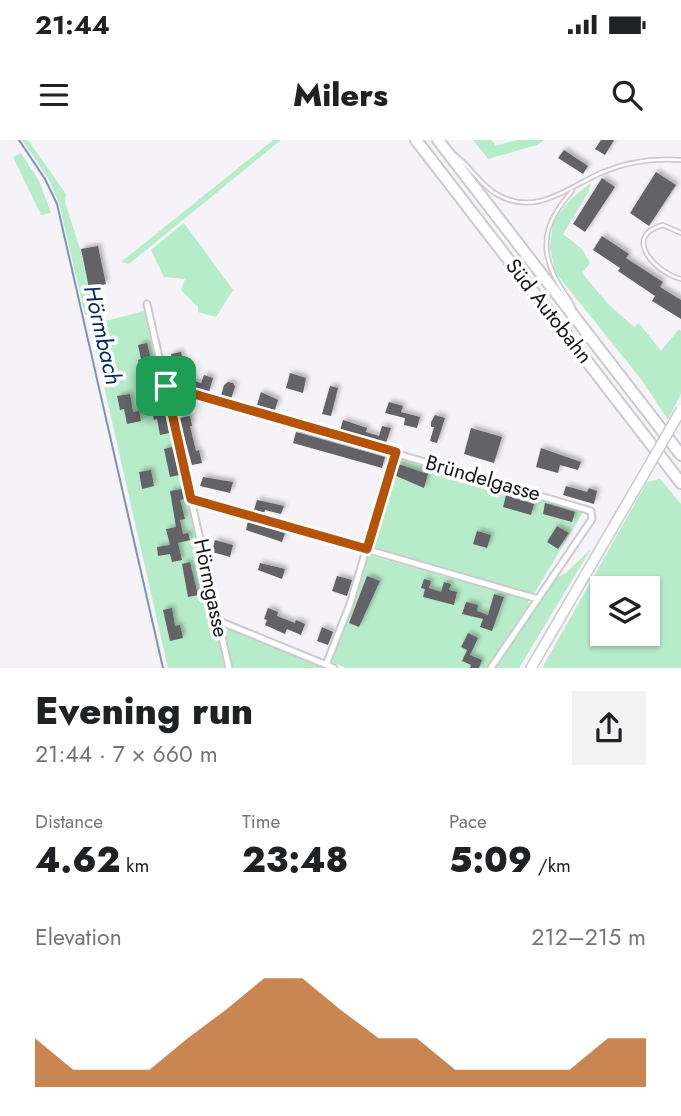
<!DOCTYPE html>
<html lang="en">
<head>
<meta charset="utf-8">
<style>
	body { margin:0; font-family:Jost,sans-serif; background:#f2f2f2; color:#202124; height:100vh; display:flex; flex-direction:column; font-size:26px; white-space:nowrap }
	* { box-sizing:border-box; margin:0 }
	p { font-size:23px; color:#757577 }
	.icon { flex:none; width:38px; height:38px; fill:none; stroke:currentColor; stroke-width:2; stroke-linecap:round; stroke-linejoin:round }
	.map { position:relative; height:528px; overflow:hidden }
	.side { display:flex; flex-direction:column; background:#fff; flex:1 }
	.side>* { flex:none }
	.buttons { position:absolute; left:590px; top:436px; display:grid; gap:14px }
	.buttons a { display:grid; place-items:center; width:70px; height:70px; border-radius:0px; background:#fff; box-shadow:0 2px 5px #0004; font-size:35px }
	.pin { position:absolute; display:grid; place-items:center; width:60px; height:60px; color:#fff; margin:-30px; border-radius:14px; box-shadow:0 4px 10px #0006 }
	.round { display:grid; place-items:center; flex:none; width:74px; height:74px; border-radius:0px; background:#f2f2f2 }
	.head { display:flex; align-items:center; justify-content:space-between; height:119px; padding:0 35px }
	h1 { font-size:38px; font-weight:800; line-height:52px }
	.stats { display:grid; grid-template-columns:repeat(3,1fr); gap:10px; height:119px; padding:7px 35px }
	.stats div { display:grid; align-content:center }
	.stats b { font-size:35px; font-weight:800 }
	.stats small { font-size:19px; font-weight:400 }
	.stats p { font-size:19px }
	.chart { height:196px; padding:14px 35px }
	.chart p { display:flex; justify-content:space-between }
	.chart svg { width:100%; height:126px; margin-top:7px; fill:#b45309; opacity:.7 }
	.status { display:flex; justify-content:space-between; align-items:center; height:49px; padding:0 35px; background:#fff; direction:ltr }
	.status svg { height:19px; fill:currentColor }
	header { display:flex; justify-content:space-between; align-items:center; height:91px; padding:0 35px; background:#fff; font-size:32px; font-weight:800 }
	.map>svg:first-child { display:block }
	.green { fill:#b7ecca; fill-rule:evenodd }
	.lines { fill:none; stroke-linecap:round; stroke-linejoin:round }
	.stream { stroke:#7a94b9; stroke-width:2 }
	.building { fill:#646266; filter:url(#shadow) }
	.lane-casing { stroke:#cccace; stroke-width:6 }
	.street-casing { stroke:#cccace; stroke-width:9 }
	.primary-casing { stroke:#cccace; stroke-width:12 }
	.highway-casing { stroke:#cccace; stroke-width:14 }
	.lane { stroke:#fff; stroke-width:2.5 }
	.street { stroke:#fff; stroke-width:5 }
	.primary { stroke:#fff; stroke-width:9 }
	.highway { stroke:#fff; stroke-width:10 }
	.primary-bridge-casing { stroke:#cccace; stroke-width:12; stroke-linecap:butt }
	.primary-bridge { stroke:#fff; stroke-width:9 }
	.route-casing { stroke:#fff; stroke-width:14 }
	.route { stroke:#b45309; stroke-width:9 }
	.labels { text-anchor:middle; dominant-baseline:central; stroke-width:7; stroke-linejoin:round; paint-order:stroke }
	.street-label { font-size:21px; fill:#181719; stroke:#fff }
	.water-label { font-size:23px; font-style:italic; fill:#002a60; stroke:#fff }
</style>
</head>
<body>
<div class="status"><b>21:44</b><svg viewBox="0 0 49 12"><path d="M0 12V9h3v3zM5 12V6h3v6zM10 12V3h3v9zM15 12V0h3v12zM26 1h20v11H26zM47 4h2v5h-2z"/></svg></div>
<header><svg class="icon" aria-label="menu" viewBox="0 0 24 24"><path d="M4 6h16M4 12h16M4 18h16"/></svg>Milers<svg class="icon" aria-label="search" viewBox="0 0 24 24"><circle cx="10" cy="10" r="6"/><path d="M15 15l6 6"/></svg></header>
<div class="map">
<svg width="681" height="528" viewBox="0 0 681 528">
	<defs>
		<filter id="shadow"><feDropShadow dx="3" dy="-3" stdDeviation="2" flood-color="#0004"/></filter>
	</defs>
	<rect width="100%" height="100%" fill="#f5f3f7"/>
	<path class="green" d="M22 0H28L66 54 65 62 80 109 95 173 85 175 59 63 48 38Z
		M273 0H281L129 124 121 122Z
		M473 0H492L496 6 516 0H545L537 5 488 19Z
		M21 13 39 41 51 73 41 75 13 17Z
		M591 43 588 53 563 94 582 109 590 123 582 133 608 164 634 187 639 183 661 211 679 189 681 191V253L668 280 641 239 555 132 550 107 553 81 572 58Z
		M184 83 233 150 216 177 198 172V167L181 150 185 139 164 137 151 110Z
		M144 171 225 528H168L90 185Z
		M399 317 583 372 534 454 374 408 372 402 396 319Z
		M660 339 681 364V528H542L647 342ZM602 448H648V494H602Z
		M591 409 519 528H496L556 438 567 432Z
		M369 415 528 460 529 464 486 528H346L330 521 353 465 366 418Z
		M228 489 323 528H232L224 493Z"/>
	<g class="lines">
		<path class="stream" d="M19 0 45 39 57 64 163 528"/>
	</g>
	<path class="building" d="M601 0H614L605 15 595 9Z
		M564 10 588 26 583 34 558 18Z
		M656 32 676 45 649 86 630 73Z
		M602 38 615 47 585 92 573 84Z
		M602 96 629 114 626 118 663 142 660 147 681 160V179L652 161 655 156 618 131 620 128 593 110Z
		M98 106 106 144 89 148 81 109Z
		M147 203 153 227 148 228 151 241 139 244 137 235 141 234 138 220 141 219 138 205Z
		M181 212 186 238 175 240 171 214Z
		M290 233 306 238 303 253 286 248Z
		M204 235 213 238 209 252 188 246 190 240 201 243Z
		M228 242 233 243 235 247 231 259 221 256 224 245Z
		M330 246 338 248 331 276 322 274Z
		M261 252 278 260 275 270 257 265Z
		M130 254 133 272 139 271 141 281 127 284 124 269 120 270 117 256Z
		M389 262 403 266 401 272 420 277 417 288 404 285 405 278 385 273Z
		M164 268 169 293 160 295 157 279 154 280 152 271Z
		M435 275 445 278 437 303 430 301 434 287H431V282Z
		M190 276 192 286H190L196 311 199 310 202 323 192 325 179 278Z
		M343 280 367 288 366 292 379 296 382 286 391 288 386 303 340 291Z
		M471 288 502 297 494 323 464 314Z
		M296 292 385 317 382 328 293 303Z
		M172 307 179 335 170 337 164 309Z
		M541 308 581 322 578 330 560 325 558 333 536 327Z
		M398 324 428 334 424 348 394 335Z
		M151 330 154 346 142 349 139 332Z
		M203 337 233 342 230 353 200 346Z
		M566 346 587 352 589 348 597 351 594 364 563 355Z
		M182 349 184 359 180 360 185 379 180 380 183 394 188 393 190 400 178 403 182 420 172 422 170 414 158 416 157 407 170 405 166 389 176 387 170 351Z
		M507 352 518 356 517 359 534 364 531 375 503 367Z
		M257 360 284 366 281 374 265 370 264 373 254 370Z
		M545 363 575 372 572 382 543 374Z
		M248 381 285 393 282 402 246 390Z
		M557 386 569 393 558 409 547 402Z
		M477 391 491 395 487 408 473 404Z
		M215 400 233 405 230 417 212 412Z
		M190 422 198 455 188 457 182 424Z
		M260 423 285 429 282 439 258 430Z
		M337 436 352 440 347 456 332 451Z
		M367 436 380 441 359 487 349 483Z
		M424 439 431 441 429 448 441 452 444 442 451 444 449 450 457 452 454 465 423 457 425 449 421 448Z
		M494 454 504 457 492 491 480 487 483 479 462 474 466 462 478 465 477 471 488 475Z
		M172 468 175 486 180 485 183 498 170 501 163 470Z
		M268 468 278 472 277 476 295 483 296 480 305 484 301 495 287 489 285 494 265 485 267 480 264 479Z
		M322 487 333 492 328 505 317 501Z
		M468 493 478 498 470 515 482 520 479 528H470L471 525 462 521 467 510 461 507Z"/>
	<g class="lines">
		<defs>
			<path id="lane" d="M455 15C471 27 481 46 498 55 538 77 569 46 603 32 629 21 653 18 681 20
				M572 51C550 76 538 100 553 133 558 145 567 155 573 167
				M681 93 663 85C621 96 656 133 681 139"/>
			<path id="street" d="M147 164 229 528
				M166 246 591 371 592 379 491 528
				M192 359 538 459
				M219 481 334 528
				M326 525 350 464 395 312"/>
			<path id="primary" d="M531 528 643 336"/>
			<path id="highway" d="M416 0 681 343
				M438 0 681 315"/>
		</defs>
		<use href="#lane" class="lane-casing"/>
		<use href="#street" class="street-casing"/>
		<use href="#primary" class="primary-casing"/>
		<use href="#highway" class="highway-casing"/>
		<use href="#lane" class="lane"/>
		<use href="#street" class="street"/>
		<use href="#primary" class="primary"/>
		<use href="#highway" class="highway"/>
		<defs>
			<path id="primary-bridge" d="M643 336 681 270"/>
		</defs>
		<use href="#primary-bridge" class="primary-bridge-casing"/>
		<use href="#primary-bridge" class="primary-bridge"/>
	</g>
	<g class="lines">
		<defs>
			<path id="route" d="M166 246 396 312 367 409 191 359Z"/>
		</defs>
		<use href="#route" class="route-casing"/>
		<use href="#route" class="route"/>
	</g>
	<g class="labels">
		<g class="street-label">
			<text transform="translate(549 171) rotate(52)">Süd Autobahn</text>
			<text transform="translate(483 338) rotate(16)">Bründelgasse</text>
			<text transform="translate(211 448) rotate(78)">Hörmgasse</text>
		</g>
		<g class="water-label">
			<text transform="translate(103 195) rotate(77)">Hörmbach</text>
		</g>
	</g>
</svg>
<div class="buttons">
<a><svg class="icon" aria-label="layers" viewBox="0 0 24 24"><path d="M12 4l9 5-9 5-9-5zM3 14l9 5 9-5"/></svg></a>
</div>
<div class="pin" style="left:166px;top:246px;background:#1e9e55"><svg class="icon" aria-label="arrive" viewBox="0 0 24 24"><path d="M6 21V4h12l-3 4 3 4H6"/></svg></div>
</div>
<section class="side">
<div class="head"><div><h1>Evening run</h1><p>21:44 · 7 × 660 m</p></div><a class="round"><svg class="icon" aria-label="share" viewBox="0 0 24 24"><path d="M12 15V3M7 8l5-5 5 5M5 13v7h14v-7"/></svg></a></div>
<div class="stats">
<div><p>Distance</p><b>4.62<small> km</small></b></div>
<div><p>Time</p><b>23:48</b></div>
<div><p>Pace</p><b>5:09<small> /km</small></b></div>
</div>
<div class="chart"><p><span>Elevation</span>212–215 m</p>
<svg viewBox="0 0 160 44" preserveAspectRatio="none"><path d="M0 44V27L10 38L20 38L30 38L40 27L50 17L60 6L70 6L80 17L90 27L100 27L110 38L120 38L130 38L140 38L150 27L160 27V44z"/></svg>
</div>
</section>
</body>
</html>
